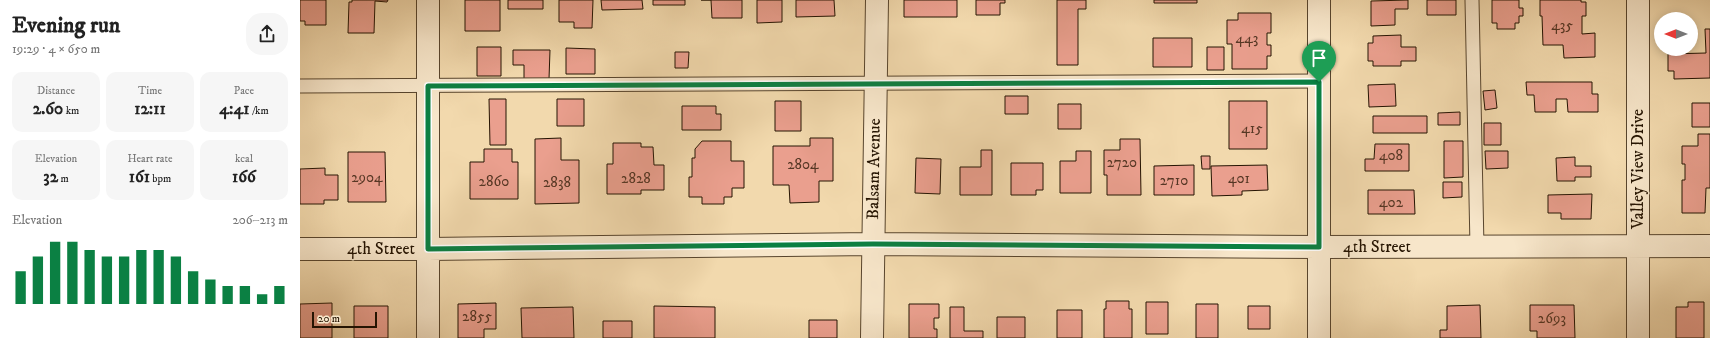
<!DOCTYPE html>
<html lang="en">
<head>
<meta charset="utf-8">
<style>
	body { margin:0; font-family:"IM FELL DW Pica",serif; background:#f6f6f6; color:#222; height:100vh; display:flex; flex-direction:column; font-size:15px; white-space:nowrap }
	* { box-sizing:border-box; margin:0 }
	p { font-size:13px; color:#767676 }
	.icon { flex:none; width:22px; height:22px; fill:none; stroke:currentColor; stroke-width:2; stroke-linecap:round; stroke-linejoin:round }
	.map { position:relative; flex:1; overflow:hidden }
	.details { display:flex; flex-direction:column; background:#fff; width:300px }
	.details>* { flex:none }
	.needle { width:26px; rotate:270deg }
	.controls { position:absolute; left:1354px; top:12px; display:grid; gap:8px }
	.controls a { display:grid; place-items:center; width:44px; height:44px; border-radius:50%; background:#fff; box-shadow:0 2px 10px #0003; font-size:20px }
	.scale { position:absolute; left:12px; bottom:10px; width:65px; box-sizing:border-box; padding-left:4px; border:2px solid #251402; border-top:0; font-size:11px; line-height:14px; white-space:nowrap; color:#251402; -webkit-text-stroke:3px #f7e6ca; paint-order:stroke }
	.pin { position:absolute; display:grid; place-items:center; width:34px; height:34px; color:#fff; margin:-41px -17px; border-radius:50% 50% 50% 0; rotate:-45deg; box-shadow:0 0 4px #0007 }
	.pin .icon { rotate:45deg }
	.round { display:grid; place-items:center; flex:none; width:42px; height:42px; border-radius:16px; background:#f6f6f6 }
	.summary { display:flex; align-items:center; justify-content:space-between; height:68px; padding:0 12px }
	h1 { font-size:22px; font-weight:700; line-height:30px }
	.stats { display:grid; grid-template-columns:repeat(3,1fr); gap:6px; height:68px; padding:4px 12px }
	.stats div { display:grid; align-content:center; border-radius:10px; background:#f6f6f6; text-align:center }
	.stats b { font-size:17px; font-weight:700 }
	.stats small { font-size:11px; font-weight:400 }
	.stats p { font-size:11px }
	.chart { height:112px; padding:8px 12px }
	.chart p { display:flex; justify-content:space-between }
	.chart svg { width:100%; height:72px; margin-top:4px; stroke:#0b8043; stroke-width:6 }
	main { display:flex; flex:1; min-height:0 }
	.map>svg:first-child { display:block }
	.building { fill:#ea9f8e; stroke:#251402 }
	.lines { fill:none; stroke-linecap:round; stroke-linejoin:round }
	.service-casing { stroke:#58452d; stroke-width:15 }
	.minor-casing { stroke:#58452d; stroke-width:24 }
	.service { stroke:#f7e6ca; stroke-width:13 }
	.minor { stroke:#f7e6ca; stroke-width:22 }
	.route-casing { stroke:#fff; stroke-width:8 }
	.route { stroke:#0b8043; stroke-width:5 }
	.labels { text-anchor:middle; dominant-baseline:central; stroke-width:3; stroke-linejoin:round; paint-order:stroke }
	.number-label { font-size:15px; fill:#563725 }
	.street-label { font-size:17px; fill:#251402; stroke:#f7e6ca }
</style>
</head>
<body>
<main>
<section class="details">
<div class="summary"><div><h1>Evening run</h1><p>19:29 · 4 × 650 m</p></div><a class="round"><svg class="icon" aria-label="share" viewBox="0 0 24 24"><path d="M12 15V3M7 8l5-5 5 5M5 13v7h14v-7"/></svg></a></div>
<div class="stats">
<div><p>Distance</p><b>2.60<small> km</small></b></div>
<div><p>Time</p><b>12:11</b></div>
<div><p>Pace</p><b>4:41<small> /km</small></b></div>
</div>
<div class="stats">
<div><p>Elevation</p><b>32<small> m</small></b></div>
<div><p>Heart rate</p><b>161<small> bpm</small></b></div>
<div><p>kcal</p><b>166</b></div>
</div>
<div class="chart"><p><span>Elevation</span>206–213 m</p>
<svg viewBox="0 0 160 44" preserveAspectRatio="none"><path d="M5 44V24M15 44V15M25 44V6M35 44V6M45 44V11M55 44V15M65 44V15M75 44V11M85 44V11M95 44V15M105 44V24M115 44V29M125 44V33M135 44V33M145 44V38M155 44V33"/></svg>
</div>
</section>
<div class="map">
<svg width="1410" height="338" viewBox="0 0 1410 338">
	<rect width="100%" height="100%" fill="#f2d9ad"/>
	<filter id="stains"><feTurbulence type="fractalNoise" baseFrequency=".005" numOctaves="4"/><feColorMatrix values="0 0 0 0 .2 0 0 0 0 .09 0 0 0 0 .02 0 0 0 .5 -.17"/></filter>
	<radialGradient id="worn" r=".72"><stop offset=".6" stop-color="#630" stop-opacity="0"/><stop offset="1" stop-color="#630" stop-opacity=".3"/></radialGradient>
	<path class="building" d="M0 0H26V25H5V21H0Z
		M52 0H88L87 2 75 1 74 33H48L49 2H52Z
		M165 0H200V31H165Z
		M208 0H243V9H208Z
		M259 0H293L292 28H274V22H259Z
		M301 0H342L343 9 302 10Z
		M353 0H385V5H353Z
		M401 0H442V18H412L411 0Z
		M457 0H482V22L457 23Z
		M496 0H534L535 16 496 17Z
		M604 0H657V17H604Z
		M676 0H705V3H700V15H676Z
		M757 0H786V9H778V65H757Z
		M854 0H897V3H854Z
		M1108 0V9H1095V25L1071 26V1Z
		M1127 0H1156V15H1127Z
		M1192 0H1219V8H1223V16H1219V23H1215V29H1197V23H1192Z
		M1240 0H1281V2H1286V16H1282V34L1295 33V57L1264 58 1263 45H1243L1242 16H1240Z
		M938 13H971V33H967V45H971V56H967V69H932V44H927V20H938Z
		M1405 29H1410V78L1374 79V71H1368V54L1406 53Z
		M1101 35V47H1116V61H1101V66H1073V61H1068V43H1073V36Z
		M853 38H892V67H853Z
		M177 47H201V76H177Z
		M907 47H924V70H907Z
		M266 48 295 49V74H266Z
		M213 50H250L249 79H224V65H213Z
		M375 52H389L388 68H375Z
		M1226 82H1292V94H1298V112H1268L1267 99H1256V112H1235L1234 95H1227Z
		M1095 84 1096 106 1069 107 1068 85Z
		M1195 90 1197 108 1185 110 1183 91Z
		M705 96H728V114H705Z
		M189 99H206V145H190Z
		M257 99H284V126H257Z
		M475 101H501V131H475Z
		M929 101H967V149H929Z
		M1392 103H1410V127H1392Z
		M758 104H781V129H758Z
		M382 106H416V114H421V130H382Z
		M1160 112V125H1138V113Z
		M1073 116H1127V133H1073Z
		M1184 123H1201V145H1184Z
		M1398 134H1410V188H1406L1405 213H1382V180H1385V164H1382V146H1398Z
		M261 138V160H279V203L235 204V139Z
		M510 138H533V181H519V202L490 203 489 185H473V146H510Z
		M820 139H840L841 195H807V175H804V150H820Z
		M402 141H431V161H444V188H432V197H424V204H402V197H389V177H392V158H395V149Z
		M1144 141H1163V177L1144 178Z
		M313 143H341V147H353L354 165H364V190H341V194H307V164H313Z
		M1075 144H1109V171H1065V159H1074Z
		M184 149H212V162H218V199H170V162H184Z
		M681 150H692V195H660V167H681Z
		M776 151H791V193H760V161H776Z
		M1185 151H1208V168L1186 169Z
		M48 152H85L86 202H48Z
		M901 156H910V169H902Z
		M1275 157V166H1291V177H1275V181H1257L1256 158Z
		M616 158 641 159 640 194 615 193Z
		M711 163H743V190H736V195H711Z
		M894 165V195H854V166Z
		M967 165 968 190 942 191V195L912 196 911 166Z
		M25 168V175H38V200H24V204H0V169Z
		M1143 182H1162V197L1143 198Z
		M1068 190H1114L1115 214H1068Z
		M1292 194 1291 219H1261V213H1248V195Z
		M806 301H829V309H832V338H804V309H806Z
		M846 302H868V334H846Z
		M1388 302H1404V338H1376V307H1388Z
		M32 303V338H0V304Z
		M196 303V329H184V338H158V304Z
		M609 304H639V318H634V329H637V338H609Z
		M896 304H918V338H896Z
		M1180 305 1181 338H1140V330H1147V306Z
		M1230 305H1274L1275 338H1237V331H1230Z
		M54 306H88V338H54Z
		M354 306 415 307V338H354Z
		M948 306H970V329H948Z
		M273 307 274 338H222L221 308Z
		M650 307H664V331H683V338H650Z
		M757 310H782V338H757Z
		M697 317H725V338H697Z
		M509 320H537V338H509Z
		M303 321H332V338H303Z"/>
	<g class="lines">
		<defs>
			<path id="service" d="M1172 0 1177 247
				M0 86 1019 81"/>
			<path id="minor" d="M128 0V338
				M1019 0V338
				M0 249H128L573 244 1019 247 1410 246
				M572 338 577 0
				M1338 338V0"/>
		</defs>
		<use href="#service" class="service-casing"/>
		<use href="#minor" class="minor-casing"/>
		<use href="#service" class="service"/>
		<use href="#minor" class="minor"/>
	</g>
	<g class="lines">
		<defs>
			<path id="route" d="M1019 82V247L573 244 128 249V86Z"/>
		</defs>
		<use href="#route" class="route-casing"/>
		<use href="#route" class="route"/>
	</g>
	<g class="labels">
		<g class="number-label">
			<text x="1262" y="25">435</text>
			<text x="947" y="38">443</text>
			<text x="952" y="128">415</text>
			<text x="1091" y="155">408</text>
			<text x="822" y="162">2720</text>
			<text x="503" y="164">2804</text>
			<text x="67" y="177">2904</text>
			<text x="336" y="178">2828</text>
			<text x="939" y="178">401</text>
			<text x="874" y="180">2710</text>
			<text x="194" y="181">2860</text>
			<text x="257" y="182">2838</text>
			<text x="1091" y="202">402</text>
			<text x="177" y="316">2855</text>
			<text x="1252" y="318">2693</text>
		</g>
		<g class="street-label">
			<text transform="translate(574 169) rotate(-89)">Balsam Avenue</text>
			<text transform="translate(1338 169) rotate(-90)">Valley View Drive</text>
			<text x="1077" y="247">4th Street</text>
			<text x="81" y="249">4th Street</text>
		</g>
	</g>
	<rect width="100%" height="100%" filter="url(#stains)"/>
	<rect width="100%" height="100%" fill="url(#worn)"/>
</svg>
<div class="controls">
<a><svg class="needle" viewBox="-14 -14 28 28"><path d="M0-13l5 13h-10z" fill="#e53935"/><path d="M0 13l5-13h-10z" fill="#767676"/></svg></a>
</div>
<div class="scale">20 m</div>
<div class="pin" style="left:1019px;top:82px;background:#1e9e55"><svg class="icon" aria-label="arrive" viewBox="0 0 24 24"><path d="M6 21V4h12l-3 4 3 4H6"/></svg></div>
</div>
</main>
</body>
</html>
